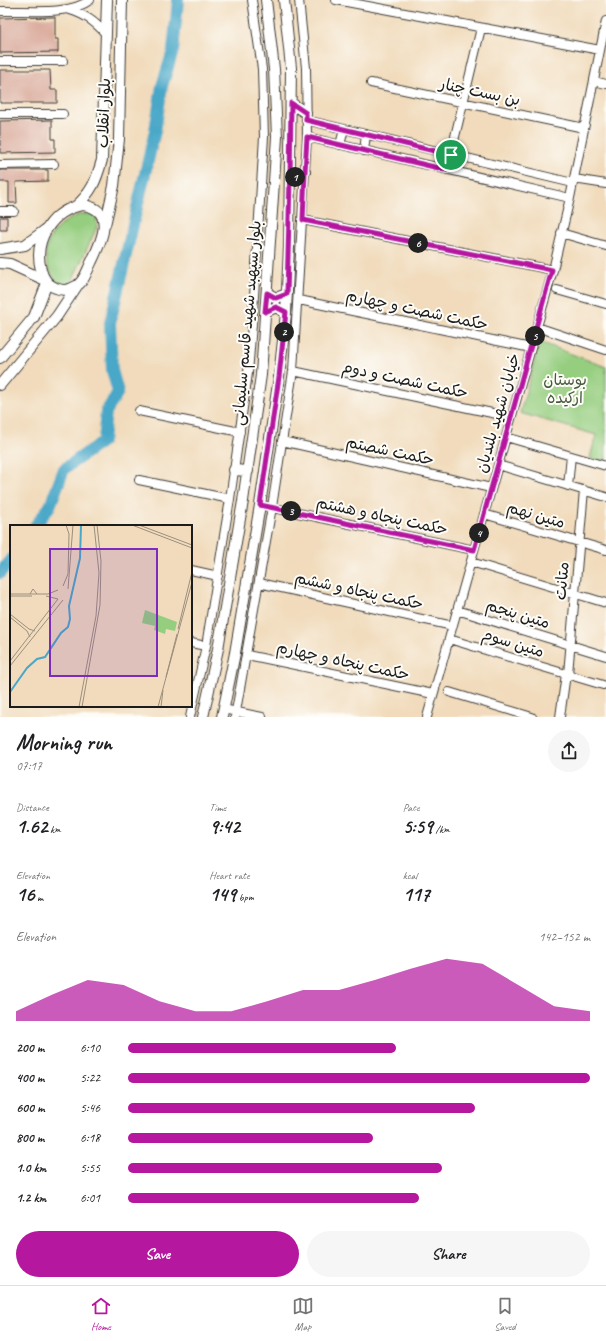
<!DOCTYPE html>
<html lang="en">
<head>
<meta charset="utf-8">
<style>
	body { margin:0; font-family:Caveat,"Playpen Sans Arabic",sans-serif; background:#f6f6f6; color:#202124; height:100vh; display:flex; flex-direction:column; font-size:15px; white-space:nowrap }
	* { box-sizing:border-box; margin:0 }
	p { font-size:13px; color:#757577 }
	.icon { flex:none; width:22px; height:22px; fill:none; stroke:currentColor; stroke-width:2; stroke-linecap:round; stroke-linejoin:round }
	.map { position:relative; height:717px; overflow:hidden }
	.drawer { display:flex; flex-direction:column; background:#fff; flex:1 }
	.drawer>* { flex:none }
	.pin { position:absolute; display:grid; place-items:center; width:34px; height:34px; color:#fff; margin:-17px; border:2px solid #fff; border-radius:50%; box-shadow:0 1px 4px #0007 }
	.km { position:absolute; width:20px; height:20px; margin:-10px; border-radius:50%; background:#222; color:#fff; font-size:11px; line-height:20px; text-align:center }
	.round { display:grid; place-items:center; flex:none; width:42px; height:42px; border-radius:21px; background:#f6f6f6 }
	.headline { display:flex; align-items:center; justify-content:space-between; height:68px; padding:0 16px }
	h1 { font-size:22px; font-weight:600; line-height:30px }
	.stats { display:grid; grid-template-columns:repeat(3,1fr); gap:6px; height:68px; padding:4px 16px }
	.stats div { display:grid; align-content:center }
	.stats b { font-size:20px; font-weight:600 }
	.stats small { font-size:11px; font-weight:400 }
	.stats p { font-size:11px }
	.chart { height:112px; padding:8px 16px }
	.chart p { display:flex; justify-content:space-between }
	.chart svg { width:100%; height:72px; margin-top:4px; fill:#b5179e; opacity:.7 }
	.button { display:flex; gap:8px; margin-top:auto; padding:8px 16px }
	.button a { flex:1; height:46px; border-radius:24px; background:#b5179e; color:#fff; font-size:16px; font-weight:600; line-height:46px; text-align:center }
	.button a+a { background:#f6f6f6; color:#202124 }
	ul { padding:0 16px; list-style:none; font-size:13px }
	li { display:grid; grid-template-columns:64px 48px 1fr; align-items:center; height:30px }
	li i { height:10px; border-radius:5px; background:#b5179e }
	.dock { display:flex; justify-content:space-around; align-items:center; height:56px; border-top:1px solid #e0e0e0; background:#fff; font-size:11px; color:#757577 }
	.dock a { display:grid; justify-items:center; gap:2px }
	.dock .active { color:#b5179e }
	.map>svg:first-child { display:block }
	.green { fill:#96ce80; stroke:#59754e }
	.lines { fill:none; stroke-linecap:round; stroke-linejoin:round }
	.river { stroke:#49a7c8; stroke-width:12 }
	.building { fill:#d9a899 }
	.minor-casing { stroke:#3c3934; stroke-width:10 }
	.major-casing { stroke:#3c3934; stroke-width:12 }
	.minor { stroke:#fff; stroke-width:8 }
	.major { stroke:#fff; stroke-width:10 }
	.route-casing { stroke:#fff; stroke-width:8 }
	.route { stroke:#b5179e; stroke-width:5 }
	.labels { text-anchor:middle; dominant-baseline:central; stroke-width:4; stroke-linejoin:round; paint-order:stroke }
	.street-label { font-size:16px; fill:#1c1c1c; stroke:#fdfcf7 }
	.park-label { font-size:16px; fill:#475a3f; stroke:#fdfcf7 }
	.inset-river { fill:none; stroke:#49a7c8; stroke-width:2 }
	.inset-road { fill:none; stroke:#9c8f7c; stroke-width:1 }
	.view { fill:#7b2cbf; fill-opacity:0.15; stroke:#7b2cbf; stroke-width:2 }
	.inset-edge { fill:none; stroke:#1c1c1c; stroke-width:2 }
</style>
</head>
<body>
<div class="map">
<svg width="606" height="717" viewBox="0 0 606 717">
	<rect width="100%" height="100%" fill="#fdfcf7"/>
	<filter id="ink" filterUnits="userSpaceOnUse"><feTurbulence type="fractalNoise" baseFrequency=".025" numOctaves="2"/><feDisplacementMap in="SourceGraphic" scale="8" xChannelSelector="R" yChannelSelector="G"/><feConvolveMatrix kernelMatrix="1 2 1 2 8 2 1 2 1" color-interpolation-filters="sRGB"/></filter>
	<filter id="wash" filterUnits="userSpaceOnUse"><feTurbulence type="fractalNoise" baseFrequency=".012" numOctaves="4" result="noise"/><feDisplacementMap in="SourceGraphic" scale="16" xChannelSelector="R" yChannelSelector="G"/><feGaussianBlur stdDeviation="0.9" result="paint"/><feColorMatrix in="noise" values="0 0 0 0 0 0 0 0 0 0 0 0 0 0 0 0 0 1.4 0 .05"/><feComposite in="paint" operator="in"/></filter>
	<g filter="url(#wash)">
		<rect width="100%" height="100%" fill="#f1dbbc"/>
		<path class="green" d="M82 214H91L96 217 97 227 72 281 66 285 60 284C32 258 49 223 82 214Z
			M540 342 606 367V463L590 458 596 435 520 413Z"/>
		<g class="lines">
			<path class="river" d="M35 526 50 506 64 469 103 441 106 412 118 392 112 370 110 323 155 131 162 86 173 51 178 0
				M0 573 11 559"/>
		</g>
		<g id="blocks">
			<path class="building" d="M55 17V39H58V52L0 53V18Z
				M0 70H50L51 90H57V103H0Z
				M52 120V139H55V152L0 153V121Z
				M0 170H48V181L16 182 17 203H9V182H0Z
				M0 217H7V230H0Z"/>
		</g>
	</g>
	<g filter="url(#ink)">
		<use href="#blocks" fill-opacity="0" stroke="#3c3934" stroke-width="1"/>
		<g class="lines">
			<defs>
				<path id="minor" d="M336 0 600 50
					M70 10C86 15 95 22 106 34
					M0 11C27 10 69 16 90 0
					M0 61H63
					M594 81 606 84
					M371 83 584 128
					M0 114H63
					M306 120 573 183
					M307 137 570 198
					M340 145 344 129
					M364 151 366 134
					M0 165 54 164
					M447 170 481 28
					M574 179 606 184
					M0 211H14
					M303 220 553 270
					M561 233 606 246
					M557 290 606 304
					M299 300 531 348
					M537 327 606 350
					M293 371 511 417
					M139 411 240 432
					M506 437 606 466
					M282 441 491 488
					M498 465 606 497
					M139 480 230 499
					M568 486 571 456
					M260 505 474 550
					M484 514 606 550
					M471 562 606 603
					M191 570 218 576
					M259 583 453 626
					M457 610 606 656
					M449 639 603 685
					M191 643 206 646
					M247 655 433 694
					M568 674 584 490
					M449 692 532 717
					M223 709 262 717
					M190 717 206 646 230 499 248 373 253 312 264 137 262 69 252 0
					M235 717 272 507 293 371 307 137 306 68 299 0
					M427 717 553 270 570 198 606 21
					M560 717 566 674"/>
				<path id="major" d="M291 103 306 113
					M290 180 305 172
					M83 205C118 210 100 244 91 263 87 271 84 282 76 286 70 290 62 291 56 288 47 285 43 278 41 270 33 240 52 210 83 205Z
					M75 207C92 192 96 181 102 160L107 0
					M105 225 114 186 119 139 122 0
					M0 249 25 245 45 230
					M0 263 10 264 45 280
					M267 293 276 298 287 294
					M265 312 276 307 286 313
					M0 358 34 317 47 283
					M0 385 57 316 77 286
					M234 470 248 471
					M203 717 218 649 243 501 261 375 277 137 274 69 266 0
					M222 717 235 653 260 505 279 377 286 313 289 247 291 68 284 0"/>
			</defs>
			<use href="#minor" class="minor-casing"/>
			<use href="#major" class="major-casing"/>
			<use href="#minor" class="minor"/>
			<use href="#major" class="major"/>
		</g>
	</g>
	<g class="lines" filter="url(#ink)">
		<defs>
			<path id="route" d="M451 155 447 170 307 137 305 172 290 180 287 294 276 298 267 293 265 312 276 307 286 312 279 377 260 505 474 550 552 270 303 220 305 172 290 180 291 103 306 113V120L451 155"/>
		</defs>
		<use href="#route" class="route-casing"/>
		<use href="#route" class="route"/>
	</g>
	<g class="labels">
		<g class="street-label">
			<text transform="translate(480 92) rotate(12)">بن بست چنار</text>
			<text transform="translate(104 113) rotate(-88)">بلوار انقلاب</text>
			<text transform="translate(417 310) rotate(12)">حکمت شصت و چهارم</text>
			<text transform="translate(247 323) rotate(-85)">بلوار سپهبد شهید قاسم سلیمانی</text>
			<text transform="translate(405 380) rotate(12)">حکمت شصت و دوم</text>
			<text transform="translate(498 413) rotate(-74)">خیابان شهید بلندیان</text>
			<text transform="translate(390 451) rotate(12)">حکمت شصتم</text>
			<text transform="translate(536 515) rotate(16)">متین نهم</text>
			<text transform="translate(382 516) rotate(12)">حکمت پنجاه و هشتم</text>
			<text transform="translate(562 581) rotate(-85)">متانت</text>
			<text transform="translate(359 591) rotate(12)">حکمت پنجاه و ششم</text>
			<text transform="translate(518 614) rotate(17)">متین پنجم</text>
			<text transform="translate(513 643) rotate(17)">متین سوم</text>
			<text transform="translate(343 661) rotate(12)">حکمت پنجاه و چهارم</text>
		</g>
		<g class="park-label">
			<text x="565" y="380">بوستان<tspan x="565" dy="18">ارکیده</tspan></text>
		</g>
	</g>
	<g transform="translate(10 525)">
		<rect width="182" height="182" fill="#f1dbbc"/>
		<path d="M135 85 167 97 165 106 156 104 155 109 144 105 145 101 132 98Z" fill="#96ce80"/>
		<path class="inset-river" d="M0 167 17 143 27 134 35 132 51 108 58 102 60 94 59 81 70 33 71 0"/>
		<path class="inset-road" d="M122 0 182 23M129 0 182 20M53 61 58 49 59 9 56 0M58 64 63 0M0 69H38L48 65M20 69 23 64 27 69M0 71H22M36 71 48 74M0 89 19 104 25 106M0 92 17 106 20 112M168 104 182 47M0 136 48 74M0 141 53 75M156 152 167 109M69 182 86 91 89 48 84 0M72 182 90 80 91 36 87 0M148 182 182 57M151 182 153 165"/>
		<path class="view" d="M40 24H147V151H40Z"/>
		<rect width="182" height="182" class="inset-edge"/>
	</g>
</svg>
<div class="pin" style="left:451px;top:155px;background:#1e9e55"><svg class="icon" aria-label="arrive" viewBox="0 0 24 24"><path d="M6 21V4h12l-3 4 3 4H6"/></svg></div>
<b class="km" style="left:295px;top:177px">1</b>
<b class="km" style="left:284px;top:332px">2</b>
<b class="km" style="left:291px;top:511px">3</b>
<b class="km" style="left:479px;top:533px">4</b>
<b class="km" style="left:535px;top:336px">5</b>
<b class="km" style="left:418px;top:243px">6</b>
</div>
<section class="drawer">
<div class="headline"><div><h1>Morning run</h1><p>07:17</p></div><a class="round"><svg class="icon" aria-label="share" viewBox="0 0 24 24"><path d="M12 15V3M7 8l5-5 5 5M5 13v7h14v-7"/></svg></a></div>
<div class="stats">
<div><p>Distance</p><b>1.62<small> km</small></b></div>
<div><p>Time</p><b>9:42</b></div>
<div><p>Pace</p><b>5:59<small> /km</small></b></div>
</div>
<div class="stats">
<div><p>Elevation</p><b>16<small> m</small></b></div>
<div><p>Heart rate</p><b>149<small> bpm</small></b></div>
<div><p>kcal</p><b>117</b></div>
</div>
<div class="chart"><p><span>Elevation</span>142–152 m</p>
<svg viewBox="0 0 160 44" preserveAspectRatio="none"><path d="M0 44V38L10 28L20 19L30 22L40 32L50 38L60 38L70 32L80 25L90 25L100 19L110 12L120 6L130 9L140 22L150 35L160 38V44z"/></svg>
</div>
<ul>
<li><b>200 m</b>6:10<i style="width:58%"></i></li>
<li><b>400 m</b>5:22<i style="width:100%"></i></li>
<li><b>600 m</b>5:46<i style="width:75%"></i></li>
<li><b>800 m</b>6:18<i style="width:53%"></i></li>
<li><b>1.0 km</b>5:55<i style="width:68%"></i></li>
<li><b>1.2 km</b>6:01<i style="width:63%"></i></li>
</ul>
<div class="button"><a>Save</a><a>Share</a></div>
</section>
<nav class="dock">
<a class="active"><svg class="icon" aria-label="home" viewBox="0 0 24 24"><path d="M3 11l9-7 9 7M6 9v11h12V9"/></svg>Home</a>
<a><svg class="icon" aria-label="map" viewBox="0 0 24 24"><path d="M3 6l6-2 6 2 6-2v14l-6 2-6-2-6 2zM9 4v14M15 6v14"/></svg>Map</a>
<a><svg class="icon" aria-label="saved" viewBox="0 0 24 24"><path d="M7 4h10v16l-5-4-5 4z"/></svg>Saved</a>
</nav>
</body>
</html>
